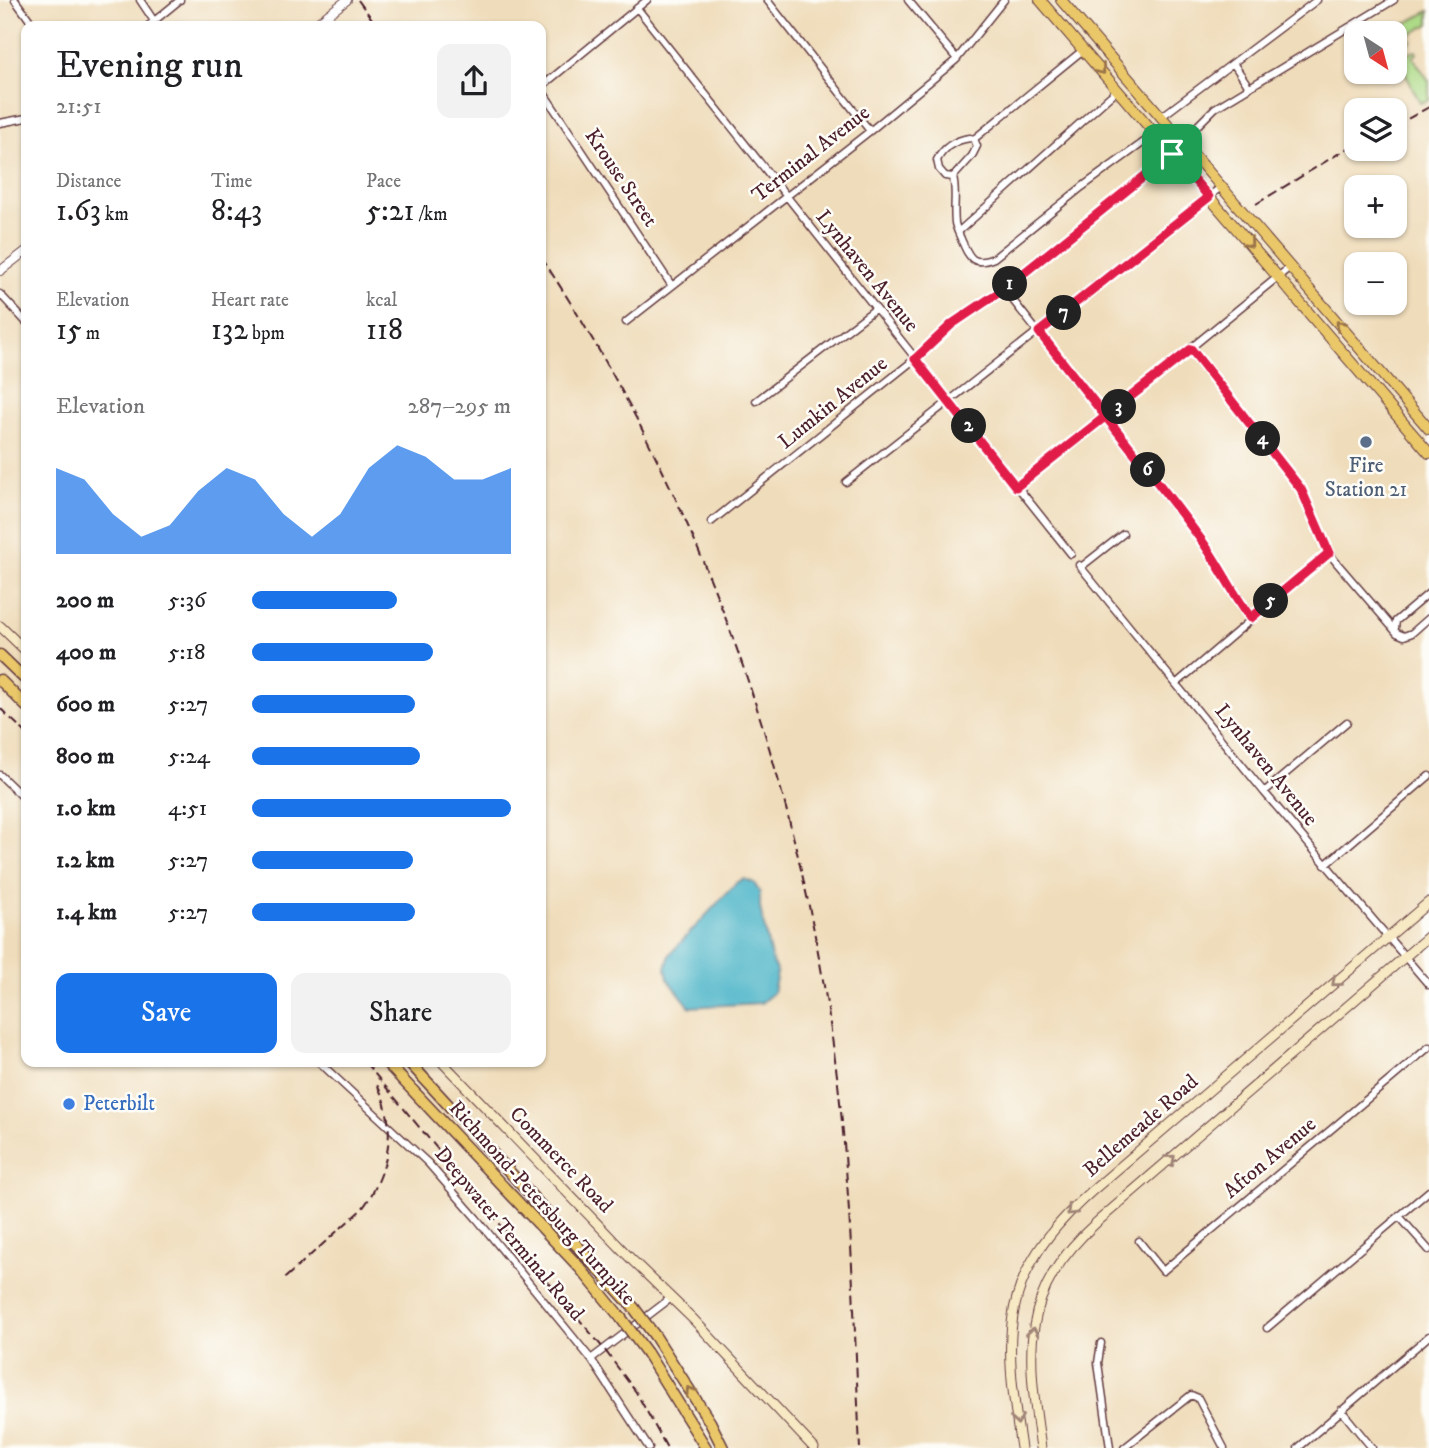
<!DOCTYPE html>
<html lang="en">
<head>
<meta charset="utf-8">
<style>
	body { margin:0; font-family:"IM FELL DW Pica",serif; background:#f2f2f2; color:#202124; height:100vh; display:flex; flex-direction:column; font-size:26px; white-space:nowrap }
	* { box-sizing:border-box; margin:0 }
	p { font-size:23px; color:#757577 }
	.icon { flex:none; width:38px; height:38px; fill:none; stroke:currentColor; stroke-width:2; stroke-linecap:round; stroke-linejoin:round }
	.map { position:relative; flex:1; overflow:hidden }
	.drawer { position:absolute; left:21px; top:21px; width:525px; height:1046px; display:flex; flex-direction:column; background:#fff; border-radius:14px; box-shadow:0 2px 5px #0004 }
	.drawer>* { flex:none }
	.needle { width:46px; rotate:144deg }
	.controls { position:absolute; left:1344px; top:21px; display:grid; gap:14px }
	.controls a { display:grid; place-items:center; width:63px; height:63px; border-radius:14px; background:#fff; box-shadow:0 2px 5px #0004; font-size:35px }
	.pin { position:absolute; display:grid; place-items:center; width:60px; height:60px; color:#fff; margin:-30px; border-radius:14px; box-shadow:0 4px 10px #0006 }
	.km { position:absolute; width:35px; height:35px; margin:-18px; border-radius:50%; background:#222; color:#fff; font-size:19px; line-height:35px; text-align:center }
	.round { display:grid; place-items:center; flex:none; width:74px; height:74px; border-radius:14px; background:#f2f2f2 }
	.headline { display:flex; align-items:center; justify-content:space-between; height:119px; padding:0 35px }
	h1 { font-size:38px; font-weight:600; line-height:52px }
	.stats { display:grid; grid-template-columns:repeat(3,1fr); gap:10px; height:119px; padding:7px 35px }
	.stats div { display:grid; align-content:center }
	.stats b { font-size:30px; font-weight:600 }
	.stats small { font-size:19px; font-weight:400 }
	.stats p { font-size:19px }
	.chart { height:196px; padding:14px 35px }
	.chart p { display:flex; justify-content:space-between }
	.chart svg { width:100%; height:126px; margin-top:7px; fill:#1a73e8; opacity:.7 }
	.button { display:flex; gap:14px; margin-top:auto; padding:14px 35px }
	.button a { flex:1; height:80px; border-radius:14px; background:#1a73e8; color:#fff; font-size:28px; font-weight:600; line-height:80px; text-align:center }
	.button a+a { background:#f2f2f2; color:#202124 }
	ul { padding:0 35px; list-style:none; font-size:23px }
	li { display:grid; grid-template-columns:112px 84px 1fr; align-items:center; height:52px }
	li i { height:18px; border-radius:9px; background:#1a73e8 }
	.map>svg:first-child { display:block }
	.green { fill:#adda87; stroke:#7c7c59; stroke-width:2 }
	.water { fill:#4ab4c8; stroke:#4a6a7a; stroke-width:2 }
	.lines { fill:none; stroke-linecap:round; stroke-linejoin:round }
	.minor-casing { stroke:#633b40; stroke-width:9 }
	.tertiary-casing { stroke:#633b40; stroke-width:10 }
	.secondary-casing { stroke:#633b40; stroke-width:11 }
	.primary-casing { stroke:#633b40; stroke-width:12 }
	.motorway-casing { stroke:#633b40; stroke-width:13 }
	.minor { stroke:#fff; stroke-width:6 }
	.tertiary { stroke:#fff; stroke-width:8 }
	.secondary { stroke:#f7e9c3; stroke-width:9 }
	.primary { stroke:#eac769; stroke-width:10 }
	.motorway { stroke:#eac769; stroke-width:10 }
	.rail { stroke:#4a1f2b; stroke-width:2; stroke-dasharray:10 5; stroke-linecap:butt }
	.motorway-bridge-casing { stroke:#633b40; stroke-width:13; stroke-linecap:butt }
	.motorway-bridge { stroke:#eac769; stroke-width:10 }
	.oneway { stroke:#9a734a }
	.oneway2 { stroke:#a08477 }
	.route-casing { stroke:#fff; stroke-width:14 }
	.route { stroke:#e11d48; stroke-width:9 }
	.service-dot { fill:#5c6f8a; stroke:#fdfcf7; stroke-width:2.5 }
	.shop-dot { fill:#3f7fe0; stroke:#fdfcf7; stroke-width:2.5 }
	.labels { text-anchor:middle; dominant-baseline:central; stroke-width:5; stroke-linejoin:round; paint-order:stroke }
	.street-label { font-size:21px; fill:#4a1f2b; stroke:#fdfcf7 }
	.service-label { font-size:21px; fill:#4e5e75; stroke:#fdfcf7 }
	.shop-label { font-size:21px; fill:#366cbe; stroke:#fdfcf7; text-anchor:start }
</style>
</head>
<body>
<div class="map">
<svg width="1429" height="1448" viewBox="0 0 1429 1448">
	<rect width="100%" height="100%" fill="#fdfcf7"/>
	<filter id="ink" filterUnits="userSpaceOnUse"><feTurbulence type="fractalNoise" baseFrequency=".0143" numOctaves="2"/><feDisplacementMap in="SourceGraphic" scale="14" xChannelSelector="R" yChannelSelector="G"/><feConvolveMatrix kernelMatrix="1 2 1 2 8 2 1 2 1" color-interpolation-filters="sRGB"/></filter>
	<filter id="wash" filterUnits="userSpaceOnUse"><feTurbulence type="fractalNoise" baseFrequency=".00686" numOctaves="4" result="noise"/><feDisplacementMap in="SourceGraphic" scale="28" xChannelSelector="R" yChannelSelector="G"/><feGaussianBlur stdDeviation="1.57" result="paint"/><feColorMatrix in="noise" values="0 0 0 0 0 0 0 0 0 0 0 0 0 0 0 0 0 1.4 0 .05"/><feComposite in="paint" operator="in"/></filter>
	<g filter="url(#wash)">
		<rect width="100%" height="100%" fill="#efdcba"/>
		<path class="green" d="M1429 11V24L1408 36 1411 41 1401 47H1395V33H1388Z
			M1416 51 1417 54 1413 57 1429 81V100L1420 103 1401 64 1406 54Z"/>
		<path class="water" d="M744 879 754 883 760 893V908L771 958 777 973 773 993 761 1003 690 1007 668 979 666 968 670 954 737 882Z"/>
	</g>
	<g filter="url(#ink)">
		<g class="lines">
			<defs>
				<path id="minor" d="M15 0 34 26
					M140 0 154 21
					M767 0 870 131
					M908 0 957 59
					M637 8 1071 554
					M148 26 180 0
					M1233 63 1249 87
					M541 87 647 0
					M541 89 672 286
					M1161 117 1317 0
					M0 123 26 118
					M970 138 974 139 977 146 972 156 953 177 945 176 939 169 937 160C944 147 955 140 970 138Z
					M974 139 1083 50
					M1182 141 1215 108 1394 0
					M953 177C957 193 953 207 955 223 956 228 959 234 961 239 969 257 972 267 994 258L1082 187 1155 134
					M958 232 1117 90
					M1004 289 1202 541 1251 618
					M0 294 26 322
					M626 322 870 131 956 60 1004 0
					M1191 349 1301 489 1329 553 1336 562 1397 633 1404 636 1412 633 1429 618
					M756 401 875 309
					M846 482 1221 187
					M1016 487 1106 417 1290 267
					M711 522 915 359 952 324 1004 289 1172 154
					M1079 565 1264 792 1429 985
					M1081 567 1123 534
					M1395 628 1396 621 1429 593
					M1177 683 1329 553
					M0 775 26 800
					M1264 792 1347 722
					M1325 865 1429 776
					M319 1062 428 1163 477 1219 591 1359 649 1448
					M1399 1216 1429 1250
					M1139 1241 1163 1271 1429 1047
					M1267 1328 1429 1191
					M1101 1343 1098 1363 1110 1448
					M591 1359 671 1298
					M1341 1410 1372 1448
					M1124 1448 1191 1395 1198 1398 1224 1448
					M1298 1448 1429 1336"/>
				<path id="tertiary" d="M313 26 347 0
					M0 271 26 251"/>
				<path id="secondary" d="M0 626 26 651
					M442 1062 633 1261 693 1319 814 1448
					M1021 1448C1003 1332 998 1275 1092 1191L1429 902
					M1041 1448C1027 1352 1018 1293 1097 1222L1429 936"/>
				<path id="primary" d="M1040 0 1429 453
					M1061 0 1429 429"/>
				<path id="motorway" d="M0 655 26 680
					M0 680 26 706
					M386 1062 580 1268 621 1318
					M409 1062 634 1308
					M655 1336 710 1422 723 1448
					M647 1353 706 1448"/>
			</defs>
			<use href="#minor" class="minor-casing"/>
			<use href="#tertiary" class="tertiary-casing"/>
			<use href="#secondary" class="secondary-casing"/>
			<use href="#primary" class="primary-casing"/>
			<use href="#motorway" class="motorway-casing"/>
			<use href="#minor" class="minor"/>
			<use href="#tertiary" class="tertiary"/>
			<use href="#secondary" class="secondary"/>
			<use href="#primary" class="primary"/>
			<use href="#motorway" class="motorway"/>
			<path class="rail" d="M358 0 377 26
				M1395 126 1429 107
				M1256 204 1356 143
				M541 257C706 505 803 789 838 1084 852 1205 854 1327 860 1448
				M0 708 26 733
				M365 1062 604 1349 636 1392 667 1448
				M285 1278 362 1209C389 1173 399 1124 376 1083"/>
			<defs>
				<path id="motorway-bridge" d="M634 1308 655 1336
					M621 1318 647 1353"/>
			</defs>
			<use href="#motorway-bridge" class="motorway-bridge-casing"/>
			<use href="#motorway-bridge" class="motorway-bridge"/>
		</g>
		<defs><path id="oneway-chevron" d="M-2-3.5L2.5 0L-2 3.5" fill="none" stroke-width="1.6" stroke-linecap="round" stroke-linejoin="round" transform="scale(1.75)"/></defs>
		<g class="oneway">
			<use href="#oneway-chevron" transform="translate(1101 70) rotate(50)"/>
			<use href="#oneway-chevron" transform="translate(1249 243) rotate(50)"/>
			<use href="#oneway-chevron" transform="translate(1340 325) rotate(-131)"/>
			<use href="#oneway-chevron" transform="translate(690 1391) rotate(-123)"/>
		</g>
		<g class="oneway2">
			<use href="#oneway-chevron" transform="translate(1336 982) rotate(139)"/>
			<use href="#oneway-chevron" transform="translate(1171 1159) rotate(-41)"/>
			<use href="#oneway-chevron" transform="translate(1071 1211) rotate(136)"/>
			<use href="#oneway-chevron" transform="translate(1033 1332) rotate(-81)"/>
			<use href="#oneway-chevron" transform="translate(1017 1420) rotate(81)"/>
		</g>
	</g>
	<g class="lines" filter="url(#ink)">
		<defs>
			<path id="route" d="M1172 154 1004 289 952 324 915 359 1016 487 1191 349 1301 489 1329 553 1251 618C1233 594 1220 566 1202 541 1150 470 1093 402 1039 332L1209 197 1172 154"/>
		</defs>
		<use href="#route" class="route-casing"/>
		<use href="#route" class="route"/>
	</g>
	<circle class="service-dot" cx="1366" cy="442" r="7"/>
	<circle class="shop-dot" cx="69" cy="1104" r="7"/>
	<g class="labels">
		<g class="street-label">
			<text transform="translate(811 154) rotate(-38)">Terminal Avenue</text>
			<text transform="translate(621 178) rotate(56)">Krouse Street</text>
			<text transform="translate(867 271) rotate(51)">Lynhaven Avenue</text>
			<text transform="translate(833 403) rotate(-39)">Lumkin Avenue</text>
			<text transform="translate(1266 765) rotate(51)">Lynhaven Avenue</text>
			<text transform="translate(1141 1126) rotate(-41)">Bellemeade Road</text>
			<text transform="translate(1270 1158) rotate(-40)">Afton Avenue</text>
			<text transform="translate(561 1160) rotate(46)">Commerce Road</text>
			<text transform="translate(542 1203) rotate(48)">Richmond-Petersburg Turnpike</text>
			<text transform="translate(509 1234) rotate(50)">Deepwater Terminal Road</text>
		</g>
		<g class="service-label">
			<text x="1366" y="466">Fire<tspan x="1366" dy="24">Station 21</tspan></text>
		</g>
		<g class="shop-label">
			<text x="83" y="1104">Peterbilt</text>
		</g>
	</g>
</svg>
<div class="controls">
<a><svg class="needle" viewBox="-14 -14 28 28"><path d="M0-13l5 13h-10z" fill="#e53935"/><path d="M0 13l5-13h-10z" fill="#757577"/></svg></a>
<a><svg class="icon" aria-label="layers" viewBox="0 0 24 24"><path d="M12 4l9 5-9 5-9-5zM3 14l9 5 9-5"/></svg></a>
<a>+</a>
<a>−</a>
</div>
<div class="pin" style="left:1172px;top:154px;background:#1e9e55"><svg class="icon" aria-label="arrive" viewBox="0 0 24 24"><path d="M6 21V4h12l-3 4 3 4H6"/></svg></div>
<b class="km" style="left:1010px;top:284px">1</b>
<b class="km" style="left:969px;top:426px">2</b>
<b class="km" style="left:1119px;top:407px">3</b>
<b class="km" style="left:1263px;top:439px">4</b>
<b class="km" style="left:1271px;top:601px">5</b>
<b class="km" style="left:1148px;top:470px">6</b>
<b class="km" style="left:1064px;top:313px">7</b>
<section class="drawer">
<div class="headline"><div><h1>Evening run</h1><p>21:51</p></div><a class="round"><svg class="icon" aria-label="share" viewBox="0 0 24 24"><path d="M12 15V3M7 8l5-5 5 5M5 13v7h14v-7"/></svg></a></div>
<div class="stats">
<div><p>Distance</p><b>1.63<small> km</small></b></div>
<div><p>Time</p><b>8:43</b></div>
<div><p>Pace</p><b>5:21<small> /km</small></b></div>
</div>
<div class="stats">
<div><p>Elevation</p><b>15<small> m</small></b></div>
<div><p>Heart rate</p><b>132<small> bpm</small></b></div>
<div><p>kcal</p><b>118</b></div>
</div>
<div class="chart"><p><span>Elevation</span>287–295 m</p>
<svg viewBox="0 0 160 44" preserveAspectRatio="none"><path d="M0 44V14L10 18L20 30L30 38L40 34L50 22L60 14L70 18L80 30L90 38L100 30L110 14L120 6L130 10L140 18L150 18L160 14V44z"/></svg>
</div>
<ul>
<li><b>200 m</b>5:36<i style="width:56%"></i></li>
<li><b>400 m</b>5:18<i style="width:70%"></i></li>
<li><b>600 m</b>5:27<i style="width:63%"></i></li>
<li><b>800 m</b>5:24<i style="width:65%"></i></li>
<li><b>1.0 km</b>4:51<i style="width:100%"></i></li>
<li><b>1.2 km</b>5:27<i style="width:62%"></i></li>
<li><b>1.4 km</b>5:27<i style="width:63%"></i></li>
</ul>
<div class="button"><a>Save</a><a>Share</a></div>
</section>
</div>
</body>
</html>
